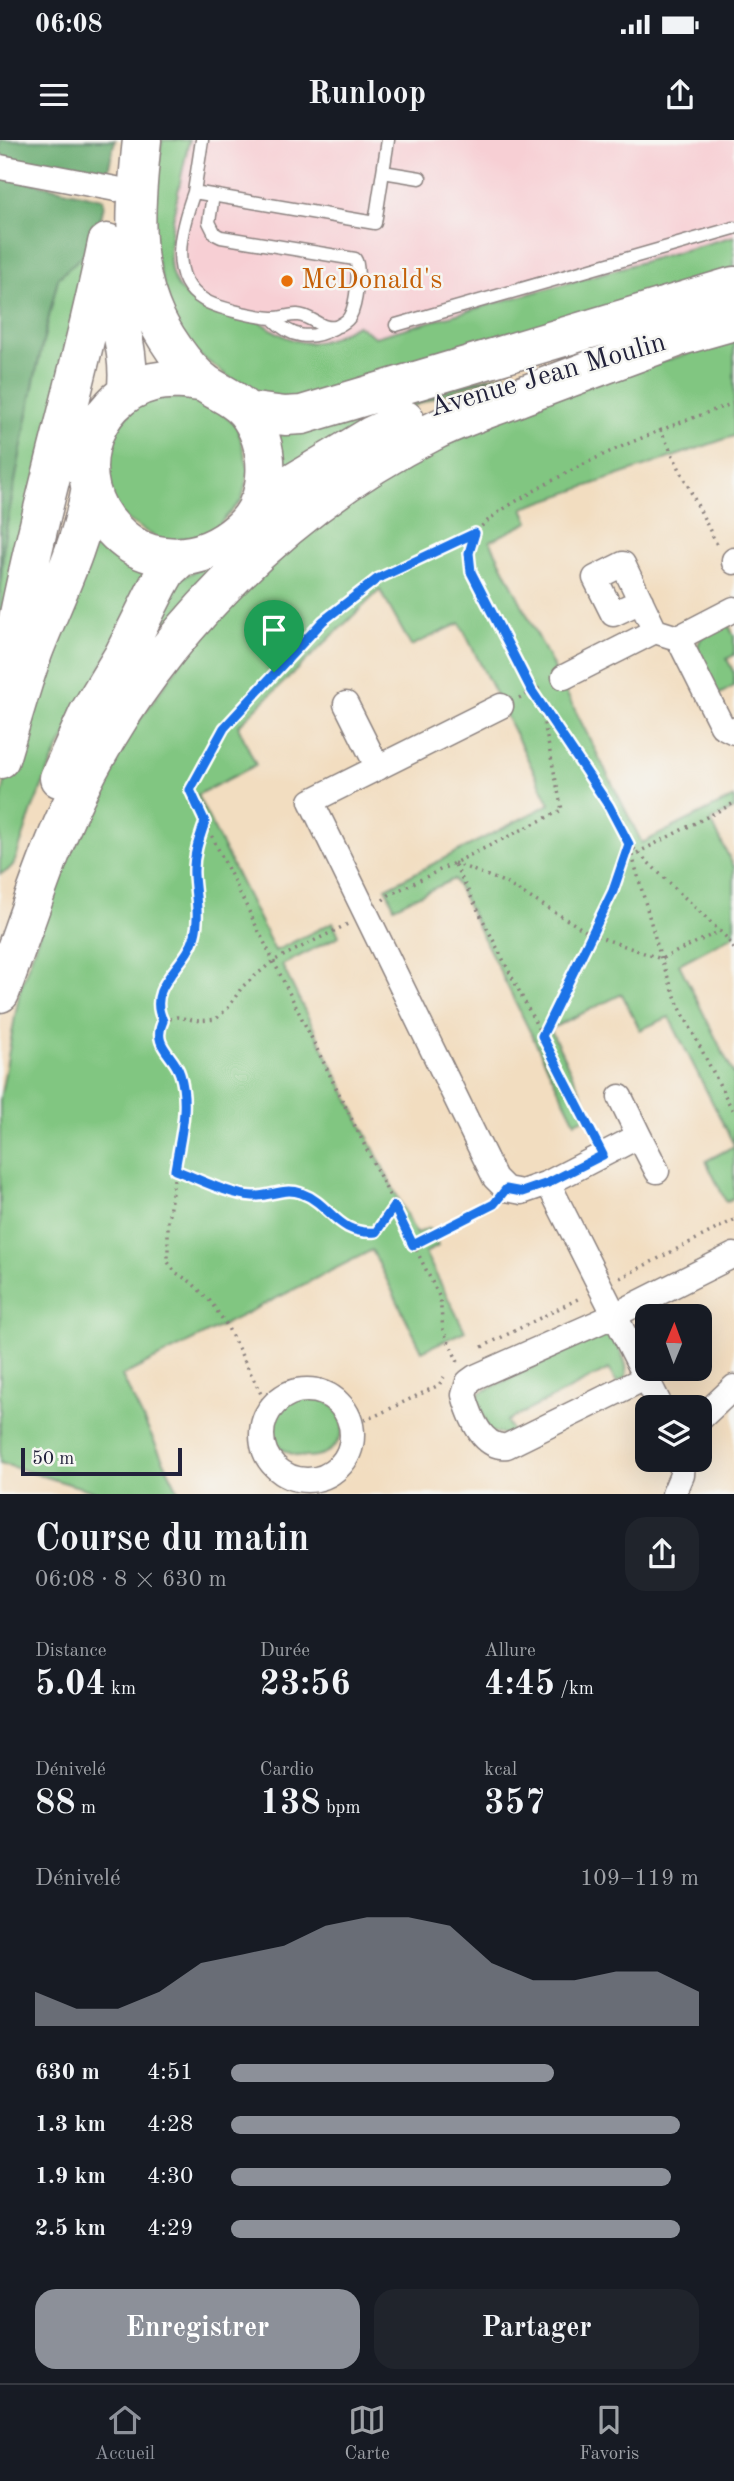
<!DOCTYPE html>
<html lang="fr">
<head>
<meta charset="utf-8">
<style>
	body { margin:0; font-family:"Old Standard TT",serif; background:#20242c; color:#f1f3f6; height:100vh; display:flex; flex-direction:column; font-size:26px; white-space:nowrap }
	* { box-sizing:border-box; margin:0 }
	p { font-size:23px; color:#9ea1a6 }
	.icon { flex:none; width:38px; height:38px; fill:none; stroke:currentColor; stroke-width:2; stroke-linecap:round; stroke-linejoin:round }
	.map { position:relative; height:1354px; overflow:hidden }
	.drawer { display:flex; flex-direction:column; background:#171b24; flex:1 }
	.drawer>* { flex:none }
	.needle { width:46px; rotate:1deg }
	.controls { position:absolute; left:635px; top:1164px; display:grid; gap:14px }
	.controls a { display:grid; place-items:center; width:77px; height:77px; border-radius:14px; background:#171b24; box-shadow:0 7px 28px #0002; font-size:35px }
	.scale { position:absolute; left:21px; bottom:18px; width:161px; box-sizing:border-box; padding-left:7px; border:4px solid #22223b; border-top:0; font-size:19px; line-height:24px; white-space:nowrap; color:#22223b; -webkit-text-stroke:5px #f6f6f2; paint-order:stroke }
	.pin { position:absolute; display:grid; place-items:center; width:60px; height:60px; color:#fff; margin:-72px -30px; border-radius:50% 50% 50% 0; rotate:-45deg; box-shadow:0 0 7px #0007 }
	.pin .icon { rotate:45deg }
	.round { display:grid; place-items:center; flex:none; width:74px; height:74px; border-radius:21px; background:#20242c }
	.summary { display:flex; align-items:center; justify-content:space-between; height:119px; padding:0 35px }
	h1 { font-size:38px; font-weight:700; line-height:52px }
	.figures { display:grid; grid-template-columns:repeat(3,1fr); gap:10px; height:119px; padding:7px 35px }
	.figures div { display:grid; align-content:center }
	.figures b { font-size:35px; font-weight:700 }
	.figures small { font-size:19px; font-weight:400 }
	.figures p { font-size:19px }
	.chart { height:196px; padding:14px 35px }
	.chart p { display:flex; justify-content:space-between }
	.chart svg { width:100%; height:126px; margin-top:7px; fill:#8c9099; opacity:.7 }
	.primary-button { display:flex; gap:14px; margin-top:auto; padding:14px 35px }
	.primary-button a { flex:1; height:80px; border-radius:21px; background:#8c9099; color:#fff; font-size:28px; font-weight:700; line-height:80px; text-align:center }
	.primary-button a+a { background:#20242c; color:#f1f3f6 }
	ul { padding:0 35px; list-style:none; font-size:23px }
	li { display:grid; grid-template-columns:112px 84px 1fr; align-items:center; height:52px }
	li i { height:18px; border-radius:9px; background:#8c9099 }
	.status { display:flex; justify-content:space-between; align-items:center; height:49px; padding:0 35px; background:#171b24; direction:ltr }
	.status svg { height:19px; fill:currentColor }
	header { display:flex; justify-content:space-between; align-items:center; height:91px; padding:0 35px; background:#171b24; font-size:32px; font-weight:700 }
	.tabs { display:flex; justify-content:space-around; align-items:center; height:98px; border-top:2px solid #363941; background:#171b24; font-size:19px; color:#9ea1a6 }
	.tabs a { display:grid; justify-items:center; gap:4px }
	.tabs .selected { color:#8c9099 }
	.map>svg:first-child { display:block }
	.built { fill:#f7cfd4 }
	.green { fill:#81c681; stroke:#52745e; stroke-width:2 }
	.forest { fill:#68ab6f; stroke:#456655; stroke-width:2 }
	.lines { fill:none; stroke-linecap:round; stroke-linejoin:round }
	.lane-casing { stroke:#8a807e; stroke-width:15 }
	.street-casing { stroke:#8a807e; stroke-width:27 }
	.primary-casing { stroke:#8a807e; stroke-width:41 }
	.path { stroke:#8a807e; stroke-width:3.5; stroke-dasharray:2 5; stroke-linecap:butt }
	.lane { stroke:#fff; stroke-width:12 }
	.street { stroke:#fff; stroke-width:24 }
	.primary { stroke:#fff; stroke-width:38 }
	.route-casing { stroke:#fff; stroke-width:14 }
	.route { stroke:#1a73e8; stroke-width:9 }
	.food-dot { fill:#e8710a; stroke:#f6f6f2; stroke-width:2.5 }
	.labels { text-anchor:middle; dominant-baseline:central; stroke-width:5; stroke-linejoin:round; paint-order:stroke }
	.food-label { font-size:28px; fill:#c56008; stroke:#f6f6f2; text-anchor:start }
	.street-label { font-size:28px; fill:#22223b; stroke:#f6f6f2 }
</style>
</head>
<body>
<div class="status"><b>06:08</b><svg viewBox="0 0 49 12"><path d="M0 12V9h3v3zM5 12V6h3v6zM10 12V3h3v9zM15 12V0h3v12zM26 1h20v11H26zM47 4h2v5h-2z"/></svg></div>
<header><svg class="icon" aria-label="menu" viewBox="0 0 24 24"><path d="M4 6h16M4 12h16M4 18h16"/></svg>Runloop<svg class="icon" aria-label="share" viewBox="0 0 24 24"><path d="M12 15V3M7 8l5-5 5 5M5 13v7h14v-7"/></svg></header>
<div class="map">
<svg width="734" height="1354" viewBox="0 0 734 1354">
	<rect width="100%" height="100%" fill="#f6f6f2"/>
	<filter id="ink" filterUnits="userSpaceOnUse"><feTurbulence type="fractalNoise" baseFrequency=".0143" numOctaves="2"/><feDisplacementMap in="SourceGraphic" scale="14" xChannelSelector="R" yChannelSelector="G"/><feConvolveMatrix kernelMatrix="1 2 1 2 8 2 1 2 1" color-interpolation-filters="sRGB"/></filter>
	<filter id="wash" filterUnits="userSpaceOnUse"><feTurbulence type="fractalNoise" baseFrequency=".00686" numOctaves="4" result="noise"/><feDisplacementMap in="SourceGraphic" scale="28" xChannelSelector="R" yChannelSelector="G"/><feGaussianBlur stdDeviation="1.57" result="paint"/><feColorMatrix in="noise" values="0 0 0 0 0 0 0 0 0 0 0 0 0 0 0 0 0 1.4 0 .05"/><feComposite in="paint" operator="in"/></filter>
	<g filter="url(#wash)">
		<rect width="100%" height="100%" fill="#f2ddc0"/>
		<path class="built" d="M172 0H734V122L327 245 166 176Z"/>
		<path class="green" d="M162 0H189C183 32 162 109 173 137 177 149 188 158 198 164 217 175 241 173 260 182 266 185 272 190 278 193 312 212 327 200 357 185L375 197 734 96V134L307 260 255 256 180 201 147 87Z
			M95 104 0 503V451L4 399 35 236 58 138Z
			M734 199V296L523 368 529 382 490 401 642 703 734 657V669L711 681 734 727V795L679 824 734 935V1005L669 877 640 890 622 854 550 889 592 975 575 982 454 739 394 767 386 748 550 664 460 483 411 506 380 450 238 586 256 625 197 655 275 811 333 782 339 796 282 825 416 1094 429 1088 438 1106 425 1113 465 1191 422 1211 372 1110 122 1236 180 1354H102L0 1323V960L20 849 89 651 220 467 370 342 536 261Z
			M506 233 440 255 394 274 274 346 279 288Z
			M202 257 237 286 249 330 242 360 210 394 163 402 110 369 100 306 141 259Z
			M90 389 153 429 53 620 32 670 14 724 7 731 0 734V666L10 616Z
			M225 418 154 507 139 498 165 445Z
			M727 482 734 496V515L727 519 734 533V546L716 556 696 510 701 498Z
			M734 1006V1058L726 1062 706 1021Z
			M600 1194C616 1196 629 1222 626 1237L617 1243 609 1229 507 1281 514 1296 489 1292 477 1258 480 1253Z
			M307 1256C326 1257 347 1270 342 1293 320 1354 208 1282 307 1256Z"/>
		<path class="forest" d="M0 0H115L108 31 103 35 0 17Z
			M0 35 103 59 104 65 95 104 58 138 35 236 4 399 0 451Z"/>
	</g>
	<g filter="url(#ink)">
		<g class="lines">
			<defs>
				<path id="lane" d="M202 0 194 52 375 83 388 0
					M383 32 420 38
					M194 52C182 85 166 138 204 160 213 166 224 168 234 171 246 174 259 177 272 178 281 179 289 174 298 175 313 176 322 192 338 186 343 183 348 181 350 176 356 166 361 127 355 119L221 97 215 94 209 82 213 55
					M272 178C291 198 310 201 334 188
					M396 185 734 88"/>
				<path id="street" d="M0 27 116 49
					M734 420V422
					M641 461 613 474 595 438 623 424 655 491
					M734 469 678 498 722 586 734 592
					M564 537 655 491 671 496
					M346 564 378 628
					M501 566 311 661 495 1038 506 1049 522 1052 548 1043 639 996 620 957
					M639 996 657 1031
					M548 1043 661 1267
					M645 1238 507 1306C482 1309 470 1276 464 1255L468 1242 475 1237 613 1176 734 1115
					M262 1295a45 45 0 1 1 90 0a45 45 0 1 1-90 0Z
					M700 1279 734 1247
					M674 1354 682 1335 683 1320"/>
				<path id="primary" d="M142 0C136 56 130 114 151 167 160 191 185 229 206 244 219 253 233 257 245 270 273 303 273 361 240 390 215 412 186 422 152 414 137 410 123 400 113 389 67 343 87 258 153 242 171 238 187 240 205 243
					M109 130C114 171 133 213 126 254
					M649 205 734 181
					M246 271 285 276 302 275 734 146
					M258 364 371 296 405 280
					M0 587C21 423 74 265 107 103
					M0 619C11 583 21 546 34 510 55 456 80 410 90 352
					M59 638 88 574 123 516 159 444 167 430 180 418
					M0 853C25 787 45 719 76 655 149 504 281 368 432 292 457 279 485 270 511 260 565 239 620 219 674 199"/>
			</defs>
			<use href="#lane" class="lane-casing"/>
			<use href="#street" class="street-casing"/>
			<use href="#primary" class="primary-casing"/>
			<path class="path" d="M734 263C663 288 594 315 529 354 511 364 490 376 477 391 467 402 470 419 471 432L532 551 609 666 629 704 661 819 678 864 734 973
				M660 289 717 405
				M519 558 544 546
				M637 713 734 663
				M454 723 504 742 591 794 661 819 720 791
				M455 725 542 896
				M383 760 389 755 562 670 540 564
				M163 881C145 845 187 827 195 795 200 776 195 754 194 735 193 717 199 699 205 682
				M593 995 542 896 613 751 629 704 728 799 734 811
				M175 1030C197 1038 229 1055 253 1056 269 1057 284 1047 301 1053 332 1064 334 1094 376 1092L393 1066
				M413 1105 492 1064
				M620 1138 734 1080
				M482 1207 582 1157
				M458 1222 443 1190 440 1158 189 650 224 588 323 481 378 439 475 393
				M268 1273 261 1254 226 1184 210 1161 191 1142 175 1132 168 1122V1081L180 996 184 980V956L179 931 163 908 158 890 163 881 177 877 199 881 216 879 228 868 242 847 273 821 348 784
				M351 1285 375 1276 439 1245 444 1237"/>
			<use href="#lane" class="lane"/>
			<use href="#street" class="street"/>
			<use href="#primary" class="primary"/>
		</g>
	</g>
	<g class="lines" filter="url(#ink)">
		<defs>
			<path id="route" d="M475 393 469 413 471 432 532 551 609 666 629 704 613 751 542 896 603 1015 548 1043 522 1052 506 1049 494 1064 413 1105 394 1066 376 1092C335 1095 332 1064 301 1053 284 1047 269 1057 253 1056 229 1055 197 1038 175 1030 180 998 190 966 180 934 174 914 151 906 163 881 145 845 187 827 195 795 200 776 195 754 194 735 193 716 199 699 205 682L190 650 224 588 323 481 377 439Z"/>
		</defs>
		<use href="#route" class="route-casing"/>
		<use href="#route" class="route"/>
	</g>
	<circle class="food-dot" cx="287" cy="141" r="7"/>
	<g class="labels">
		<g class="food-label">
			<text x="301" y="141">McDonald's</text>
		</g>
		<g class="street-label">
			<text transform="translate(548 236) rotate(-16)">Avenue Jean Moulin</text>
		</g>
	</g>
</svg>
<div class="controls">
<a><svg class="needle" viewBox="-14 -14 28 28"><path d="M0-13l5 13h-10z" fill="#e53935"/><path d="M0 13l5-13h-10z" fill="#9ea1a6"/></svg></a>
<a><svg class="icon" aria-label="layers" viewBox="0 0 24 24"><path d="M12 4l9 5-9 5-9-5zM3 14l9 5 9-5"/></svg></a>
</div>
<div class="scale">50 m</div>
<div class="pin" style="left:274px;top:532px;background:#1e9e55"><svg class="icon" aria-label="arrive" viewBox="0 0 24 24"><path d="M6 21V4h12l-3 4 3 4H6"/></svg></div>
</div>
<section class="drawer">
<div class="summary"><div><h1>Course du matin</h1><p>06:08 · 8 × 630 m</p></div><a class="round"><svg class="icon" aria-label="share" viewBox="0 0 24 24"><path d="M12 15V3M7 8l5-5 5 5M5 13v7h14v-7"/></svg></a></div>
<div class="figures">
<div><p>Distance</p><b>5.04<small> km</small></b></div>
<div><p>Durée</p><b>23:56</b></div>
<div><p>Allure</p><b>4:45<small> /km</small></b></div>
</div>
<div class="figures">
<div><p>Dénivelé</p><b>88<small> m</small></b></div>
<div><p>Cardio</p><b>138<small> bpm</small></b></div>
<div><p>kcal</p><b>357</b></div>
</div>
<div class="chart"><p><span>Dénivelé</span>109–119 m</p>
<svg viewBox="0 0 160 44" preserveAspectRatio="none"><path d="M0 44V32L10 38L20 38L30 32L40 22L50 19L60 16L70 9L80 6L90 6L100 9L110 22L120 28L130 28L140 25L150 25L160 32V44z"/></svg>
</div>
<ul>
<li><b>630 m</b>4:51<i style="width:69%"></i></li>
<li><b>1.3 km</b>4:28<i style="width:96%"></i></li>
<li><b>1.9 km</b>4:30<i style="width:94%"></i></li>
<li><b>2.5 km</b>4:29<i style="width:96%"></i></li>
</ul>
<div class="primary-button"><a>Enregistrer</a><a>Partager</a></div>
</section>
<nav class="tabs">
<a class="selected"><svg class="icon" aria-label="home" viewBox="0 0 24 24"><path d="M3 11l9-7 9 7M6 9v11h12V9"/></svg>Accueil</a>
<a><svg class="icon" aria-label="map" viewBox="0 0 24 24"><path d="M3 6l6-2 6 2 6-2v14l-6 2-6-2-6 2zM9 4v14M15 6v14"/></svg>Carte</a>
<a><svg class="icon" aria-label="saved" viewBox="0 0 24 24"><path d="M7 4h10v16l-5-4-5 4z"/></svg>Favoris</a>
</nav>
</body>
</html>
